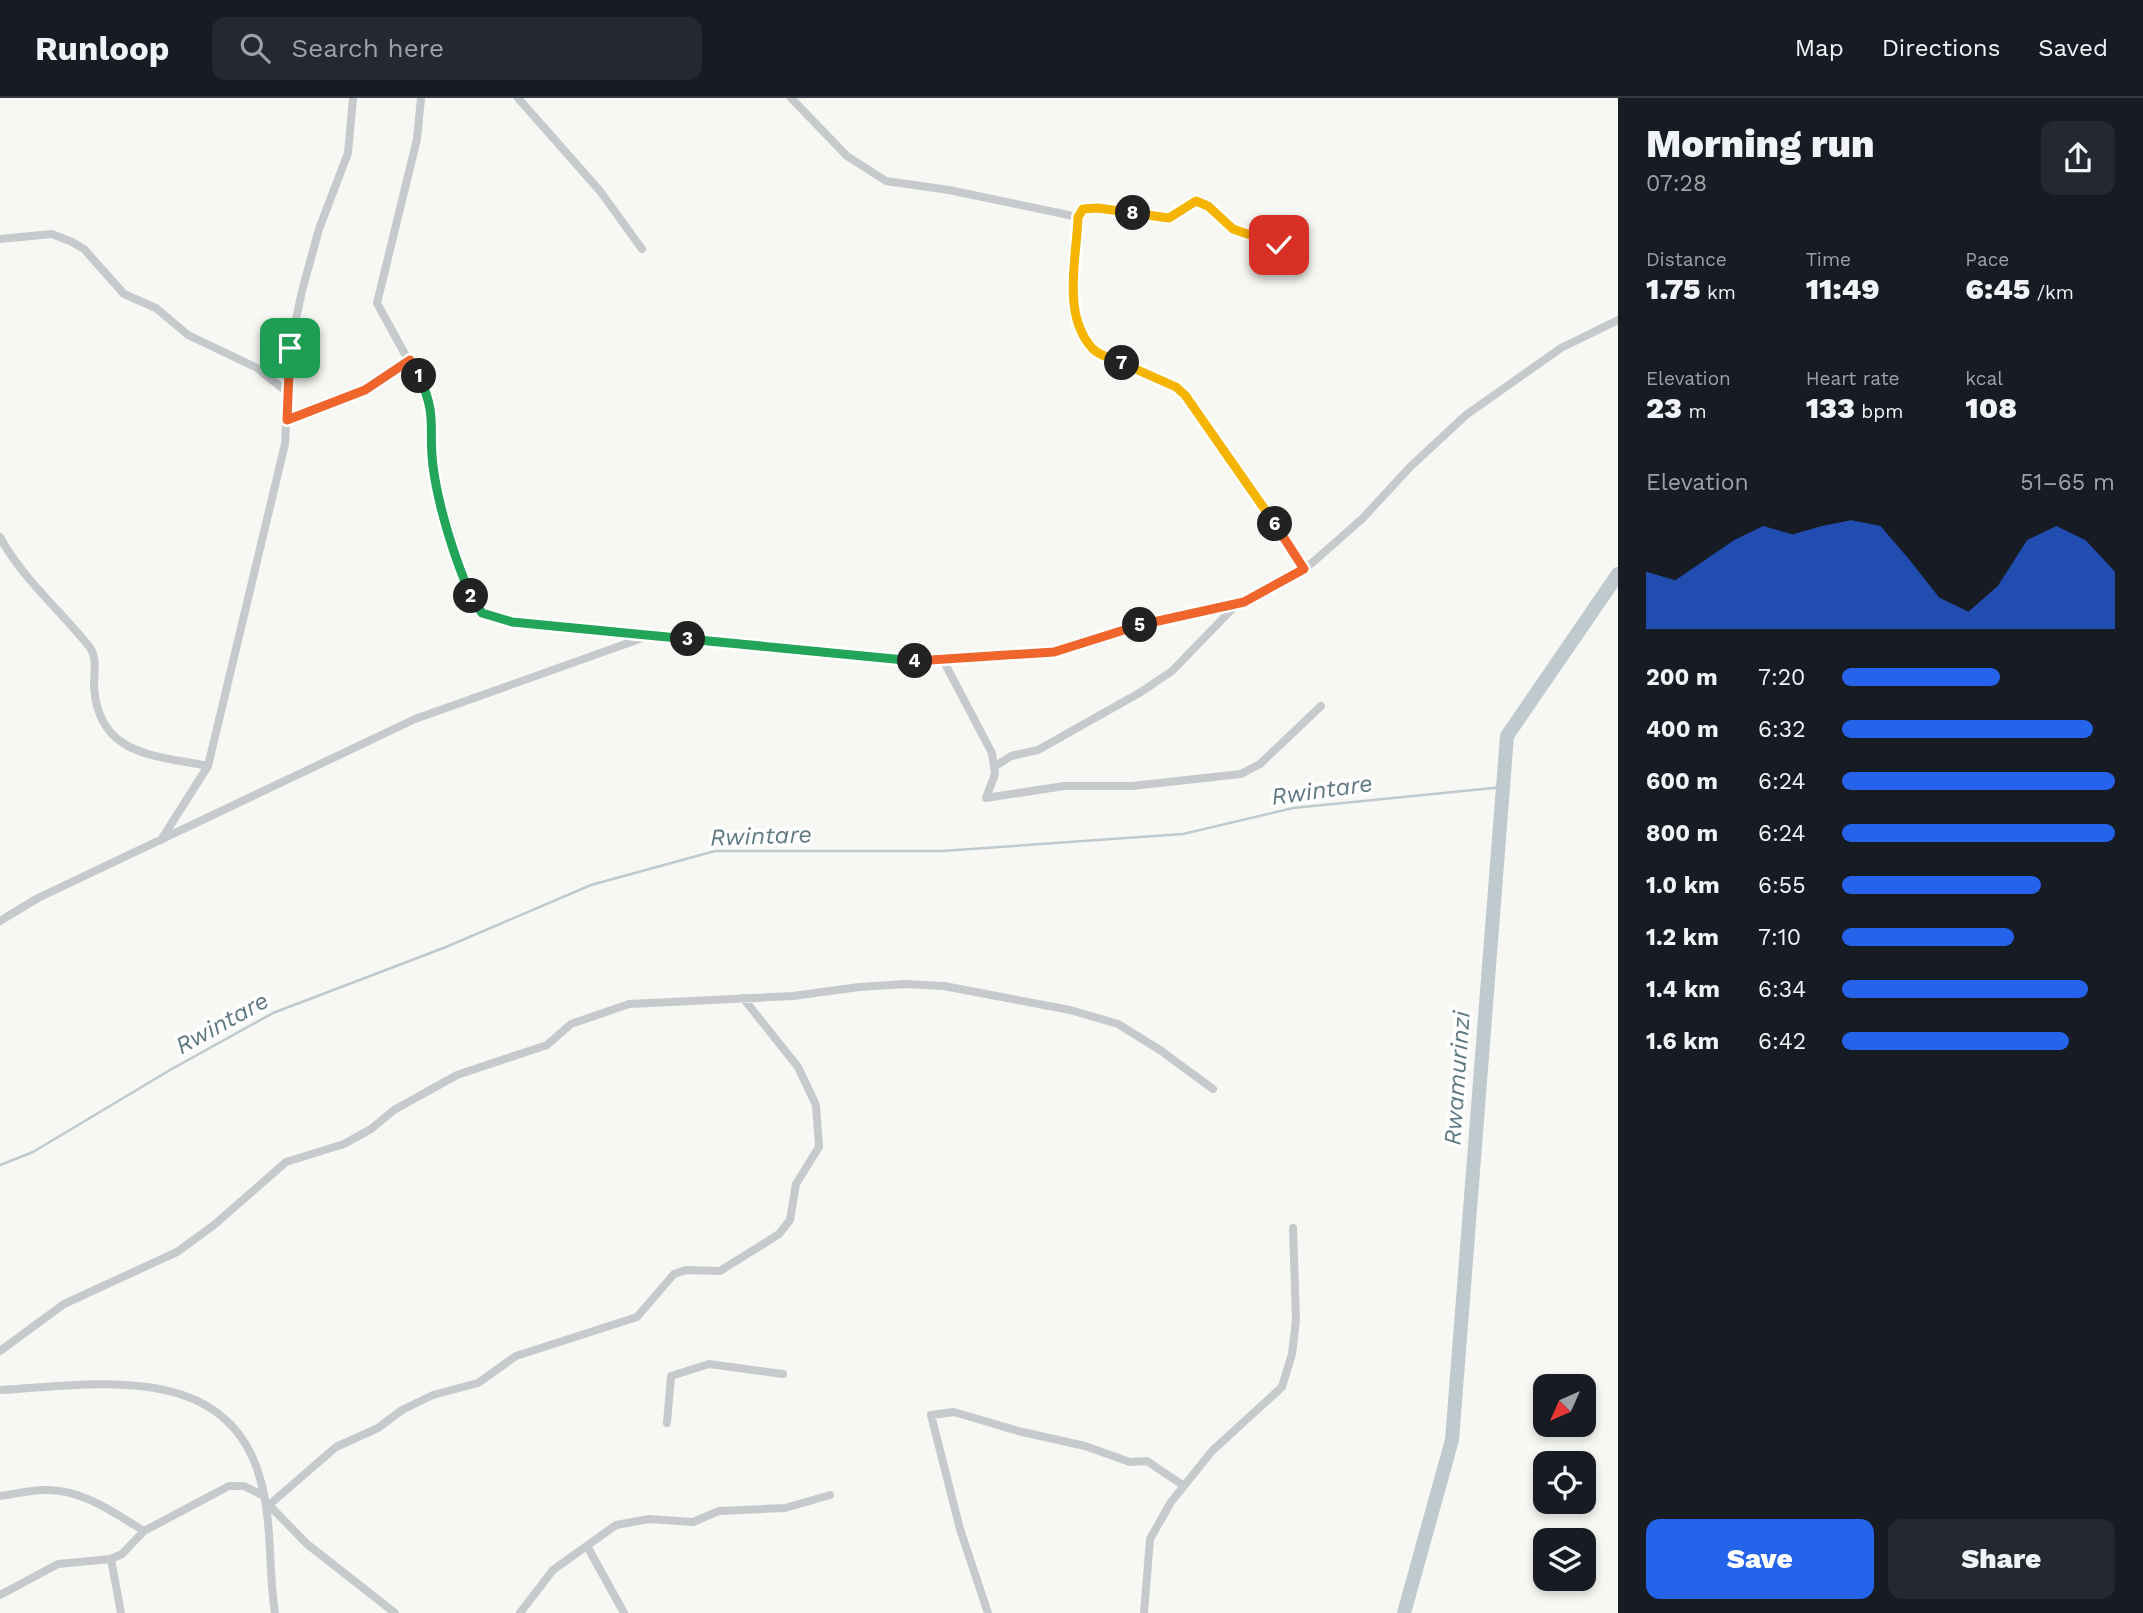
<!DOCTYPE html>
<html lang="en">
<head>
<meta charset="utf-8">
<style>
	body { margin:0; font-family:"Work Sans",sans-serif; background:#242831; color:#f1f3f6; height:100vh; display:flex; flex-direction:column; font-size:26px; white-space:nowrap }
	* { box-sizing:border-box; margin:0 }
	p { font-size:23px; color:#9ea1a6 }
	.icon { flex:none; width:38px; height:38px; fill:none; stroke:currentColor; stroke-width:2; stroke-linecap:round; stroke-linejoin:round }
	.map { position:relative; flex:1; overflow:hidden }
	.details { display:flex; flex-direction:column; background:#171b24; width:525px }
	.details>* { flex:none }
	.needle { width:46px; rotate:225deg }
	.tools { position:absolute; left:1533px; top:1276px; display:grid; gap:14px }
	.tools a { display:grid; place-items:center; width:63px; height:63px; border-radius:14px; background:#171b24; box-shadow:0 4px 10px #0003; font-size:35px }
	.pin { position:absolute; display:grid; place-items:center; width:60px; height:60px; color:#fff; margin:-30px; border-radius:14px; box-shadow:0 4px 10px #0006 }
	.km { position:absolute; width:35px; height:35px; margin:-18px; border-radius:50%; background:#222; color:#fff; font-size:19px; line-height:35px; text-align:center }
	.round { display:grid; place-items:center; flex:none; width:74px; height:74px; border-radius:14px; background:#242831 }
	.head { display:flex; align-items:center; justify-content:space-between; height:119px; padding:0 28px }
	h1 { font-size:38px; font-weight:800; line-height:52px }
	.stats { display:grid; grid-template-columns:repeat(3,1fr); gap:10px; height:119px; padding:7px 28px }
	.stats div { display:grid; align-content:center }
	.stats b { font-size:30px; font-weight:800 }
	.stats small { font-size:19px; font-weight:400 }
	.stats p { font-size:19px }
	.chart { height:196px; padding:14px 28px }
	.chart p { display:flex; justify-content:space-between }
	.chart svg { width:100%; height:126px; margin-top:7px; fill:#2563eb; opacity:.7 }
	.button { display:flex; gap:14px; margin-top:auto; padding:14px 28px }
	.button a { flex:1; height:80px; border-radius:14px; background:#2563eb; color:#fff; font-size:28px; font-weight:800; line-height:80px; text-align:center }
	.button a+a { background:#242831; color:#f1f3f6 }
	ul { padding:0 28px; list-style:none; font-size:23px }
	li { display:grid; grid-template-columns:112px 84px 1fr; align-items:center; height:52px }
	li i { height:18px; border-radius:9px; background:#2563eb }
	header { display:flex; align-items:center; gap:42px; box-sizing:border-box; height:98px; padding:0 35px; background:#171b24; border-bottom:2px solid #363941 }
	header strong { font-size:33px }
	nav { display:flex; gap:38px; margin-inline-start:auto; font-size:24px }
	.search { width:490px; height:63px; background:#242831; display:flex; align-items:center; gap:18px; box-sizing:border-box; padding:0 24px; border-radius:14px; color:#9ea1a6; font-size:26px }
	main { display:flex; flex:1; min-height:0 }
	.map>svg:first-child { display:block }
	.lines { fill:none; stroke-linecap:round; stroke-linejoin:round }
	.stream { stroke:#bfcacf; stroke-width:2.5 }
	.river { stroke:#bfcacf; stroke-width:14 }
	.minor { stroke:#c6cacd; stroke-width:8 }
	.split-1-casing { stroke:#fff; stroke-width:14 }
	.split-2-casing { stroke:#fff; stroke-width:14 }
	.split-3-casing { stroke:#fff; stroke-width:14 }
	.split-4-casing { stroke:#fff; stroke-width:14 }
	.split-5-casing { stroke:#fff; stroke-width:14 }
	.split-6-casing { stroke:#fff; stroke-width:14 }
	.split-7-casing { stroke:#fff; stroke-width:14 }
	.split-8-casing { stroke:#fff; stroke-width:14 }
	.split-9-casing { stroke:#fff; stroke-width:14 }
	.split-1 { stroke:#f0652b; stroke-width:9 }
	.split-2 { stroke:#22a559; stroke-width:9 }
	.split-3 { stroke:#22a559; stroke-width:9 }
	.split-4 { stroke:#22a559; stroke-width:9 }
	.split-5 { stroke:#f0652b; stroke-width:9 }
	.split-6 { stroke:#f0652b; stroke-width:9 }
	.split-7 { stroke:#f5b400; stroke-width:9 }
	.split-8 { stroke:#f5b400; stroke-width:9 }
	.split-9 { stroke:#f5b400; stroke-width:9 }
	.labels { text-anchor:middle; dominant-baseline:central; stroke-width:7; stroke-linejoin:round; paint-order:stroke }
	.water-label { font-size:24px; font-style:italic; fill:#5f7983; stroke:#fff }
</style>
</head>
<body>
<header>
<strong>Runloop</strong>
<div class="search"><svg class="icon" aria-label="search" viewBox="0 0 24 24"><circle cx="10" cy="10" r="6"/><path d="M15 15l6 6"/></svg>Search here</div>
<nav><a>Map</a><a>Directions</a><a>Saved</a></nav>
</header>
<main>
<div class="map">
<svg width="1618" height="1515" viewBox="0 0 1618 1515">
	<rect width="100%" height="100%" fill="#f7f7f3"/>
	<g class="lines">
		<path class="stream" d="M0 1067 33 1054 170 972 273 915 446 849 591 787 715 753H942L1183 736 1293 710 1503 689"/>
		<path class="river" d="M1404 1515 1452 1342 1507 638 1618 476"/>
		<path class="minor" d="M421 0 417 41 377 205 431 304 433 365 437 387 470 497 482 515 512 524 913 563 1054 554 1165 520 1244 504 1312 465 1363 420 1410 369 1466 317 1561 250 1618 222
			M518 0 600 93 642 151
			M791 0 847 58 886 83 949 92 1078 119
			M0 141 52 136 72 144 84 151 124 196 156 210 188 237 257 270 286 293
			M1302 154 1233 131 1208 108 1196 103 1169 120 1087 109 1078 119 1073 188 1080 227 1086 242 1095 253 1176 290 1185 297 1304 471
			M287 322 365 292 410 262
			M0 439C22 480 59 511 88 547 98 558 94 574 94 588 98 658 154 657 208 668
			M943 562 992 655 995 676 986 700 1064 688H1132L1241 676 1260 666 1321 608
			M994 669 1011 658 1038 652 1141 594 1172 573 1238 505
			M161 742 208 668 285 346 290 250 302 193 319 131 348 55 353 0
			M0 823 38 800 415 621 648 538
			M0 1253 64 1206 177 1154 214 1127 286 1064 344 1046 371 1031 394 1012 457 977 547 947 571 926 629 906 793 898 859 889 906 886 944 888 1070 912 1118 926 1160 952 1213 991
			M0 1292C92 1287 225 1262 259 1377 273 1421 268 1470 275 1515
			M667 1325 671 1278 709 1266 783 1276
			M0 1398C16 1396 33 1391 49 1392 85 1393 114 1415 144 1433
			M268 1406 307 1446 395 1515
			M269 1407 336 1349 378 1330 402 1312 433 1297 478 1285 516 1258 637 1219 674 1176 686 1172 720 1173 779 1136 790 1122 796 1086 819 1049 816 1007 798 969 743 900
			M587 1448 624 1515
			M111 1461 121 1515
			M0 1497 58 1466 111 1461 122 1456 144 1433 229 1388H244L262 1397
			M520 1515 553 1472 616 1427 649 1421 693 1424 719 1413 785 1410 830 1397
			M988 1515 960 1431 931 1317 954 1314 1018 1333 1085 1348 1130 1364 1147 1363 1184 1388
			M1144 1515 1150 1441 1171 1404 1212 1353 1282 1289 1292 1256 1296 1222 1293 1130"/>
	</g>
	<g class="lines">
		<defs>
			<path id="split-1" d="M290 250 287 322 365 292 410 262 419 278"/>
			<path id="split-2" d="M419 278C438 319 428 329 433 368 438 408 455 462 471 498"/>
			<path id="split-3" d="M471 498 482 515 512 524 688 541"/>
			<path id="split-4" d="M688 541 915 563"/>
			<path id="split-5" d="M915 563 1054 554 1140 527"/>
			<path id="split-6" d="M1140 527 1244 504 1304 471 1275 426"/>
			<path id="split-7" d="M1122 265 1176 289 1185 297 1275 426"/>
			<path id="split-8" d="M1122 265C1113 261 1100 258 1093 251 1061 217 1077 159 1078 119L1083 111 1098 110 1133 115"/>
			<path id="split-9" d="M1133 115 1169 120 1196 103 1208 108 1233 131 1279 147"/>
		</defs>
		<use href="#split-1" class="split-1-casing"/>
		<use href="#split-2" class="split-2-casing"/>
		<use href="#split-3" class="split-3-casing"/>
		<use href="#split-4" class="split-4-casing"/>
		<use href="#split-5" class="split-5-casing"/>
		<use href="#split-6" class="split-6-casing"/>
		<use href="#split-7" class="split-7-casing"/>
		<use href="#split-8" class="split-8-casing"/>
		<use href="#split-9" class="split-9-casing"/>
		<use href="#split-1" class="split-1"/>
		<use href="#split-2" class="split-2"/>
		<use href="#split-3" class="split-3"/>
		<use href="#split-4" class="split-4"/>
		<use href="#split-5" class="split-5"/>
		<use href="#split-6" class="split-6"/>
		<use href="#split-7" class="split-7"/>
		<use href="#split-8" class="split-8"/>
		<use href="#split-9" class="split-9"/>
	</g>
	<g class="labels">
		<g class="water-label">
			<text transform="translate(1322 692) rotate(-8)">Rwintare</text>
			<text transform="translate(761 738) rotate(-2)">Rwintare</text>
			<text transform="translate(222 925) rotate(-29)">Rwintare</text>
			<text transform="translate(1457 980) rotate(-86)">Rwamurinzi</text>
		</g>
	</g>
</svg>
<div class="tools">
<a><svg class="needle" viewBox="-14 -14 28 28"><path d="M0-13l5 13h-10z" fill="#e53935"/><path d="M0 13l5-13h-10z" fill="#9ea1a6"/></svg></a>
<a><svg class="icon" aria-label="locate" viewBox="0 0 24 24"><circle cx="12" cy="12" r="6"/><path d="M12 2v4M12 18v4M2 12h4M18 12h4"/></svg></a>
<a><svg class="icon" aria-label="layers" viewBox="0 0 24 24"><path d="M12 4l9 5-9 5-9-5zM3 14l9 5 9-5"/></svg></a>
</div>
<div class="pin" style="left:290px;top:250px;background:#1e9e55"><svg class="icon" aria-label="arrive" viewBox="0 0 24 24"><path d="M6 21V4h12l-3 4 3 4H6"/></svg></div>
<div class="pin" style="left:1279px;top:147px;background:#d93025"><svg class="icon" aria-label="check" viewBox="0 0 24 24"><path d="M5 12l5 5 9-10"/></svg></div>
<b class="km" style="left:419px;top:278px">1</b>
<b class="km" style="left:471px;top:498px">2</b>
<b class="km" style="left:688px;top:541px">3</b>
<b class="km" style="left:915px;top:563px">4</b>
<b class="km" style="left:1140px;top:527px">5</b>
<b class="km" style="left:1275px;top:426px">6</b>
<b class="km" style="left:1122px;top:265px">7</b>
<b class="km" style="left:1133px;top:115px">8</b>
</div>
<section class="details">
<div class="head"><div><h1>Morning run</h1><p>07:28</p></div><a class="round"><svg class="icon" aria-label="share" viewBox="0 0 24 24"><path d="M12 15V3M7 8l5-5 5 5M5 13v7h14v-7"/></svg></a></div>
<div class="stats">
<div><p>Distance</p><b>1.75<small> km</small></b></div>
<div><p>Time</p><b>11:49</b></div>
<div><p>Pace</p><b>6:45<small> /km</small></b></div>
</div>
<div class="stats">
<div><p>Elevation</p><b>23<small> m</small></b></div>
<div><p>Heart rate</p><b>133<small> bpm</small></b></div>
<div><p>kcal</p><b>108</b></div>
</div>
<div class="chart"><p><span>Elevation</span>51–65 m</p>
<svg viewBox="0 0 160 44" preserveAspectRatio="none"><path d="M0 44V24L10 27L20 20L30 13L40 8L50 11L60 8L70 6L80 8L90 20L100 33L110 38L120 29L130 13L140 8L150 13L160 24V44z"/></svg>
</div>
<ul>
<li><b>200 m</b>7:20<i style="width:58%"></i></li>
<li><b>400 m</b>6:32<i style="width:92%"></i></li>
<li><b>600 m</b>6:24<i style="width:100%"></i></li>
<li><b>800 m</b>6:24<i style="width:100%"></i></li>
<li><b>1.0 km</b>6:55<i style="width:73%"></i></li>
<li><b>1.2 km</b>7:10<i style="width:63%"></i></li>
<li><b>1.4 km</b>6:34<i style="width:90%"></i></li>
<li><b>1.6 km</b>6:42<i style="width:83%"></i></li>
</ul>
<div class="button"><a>Save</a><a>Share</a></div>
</section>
</main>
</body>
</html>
